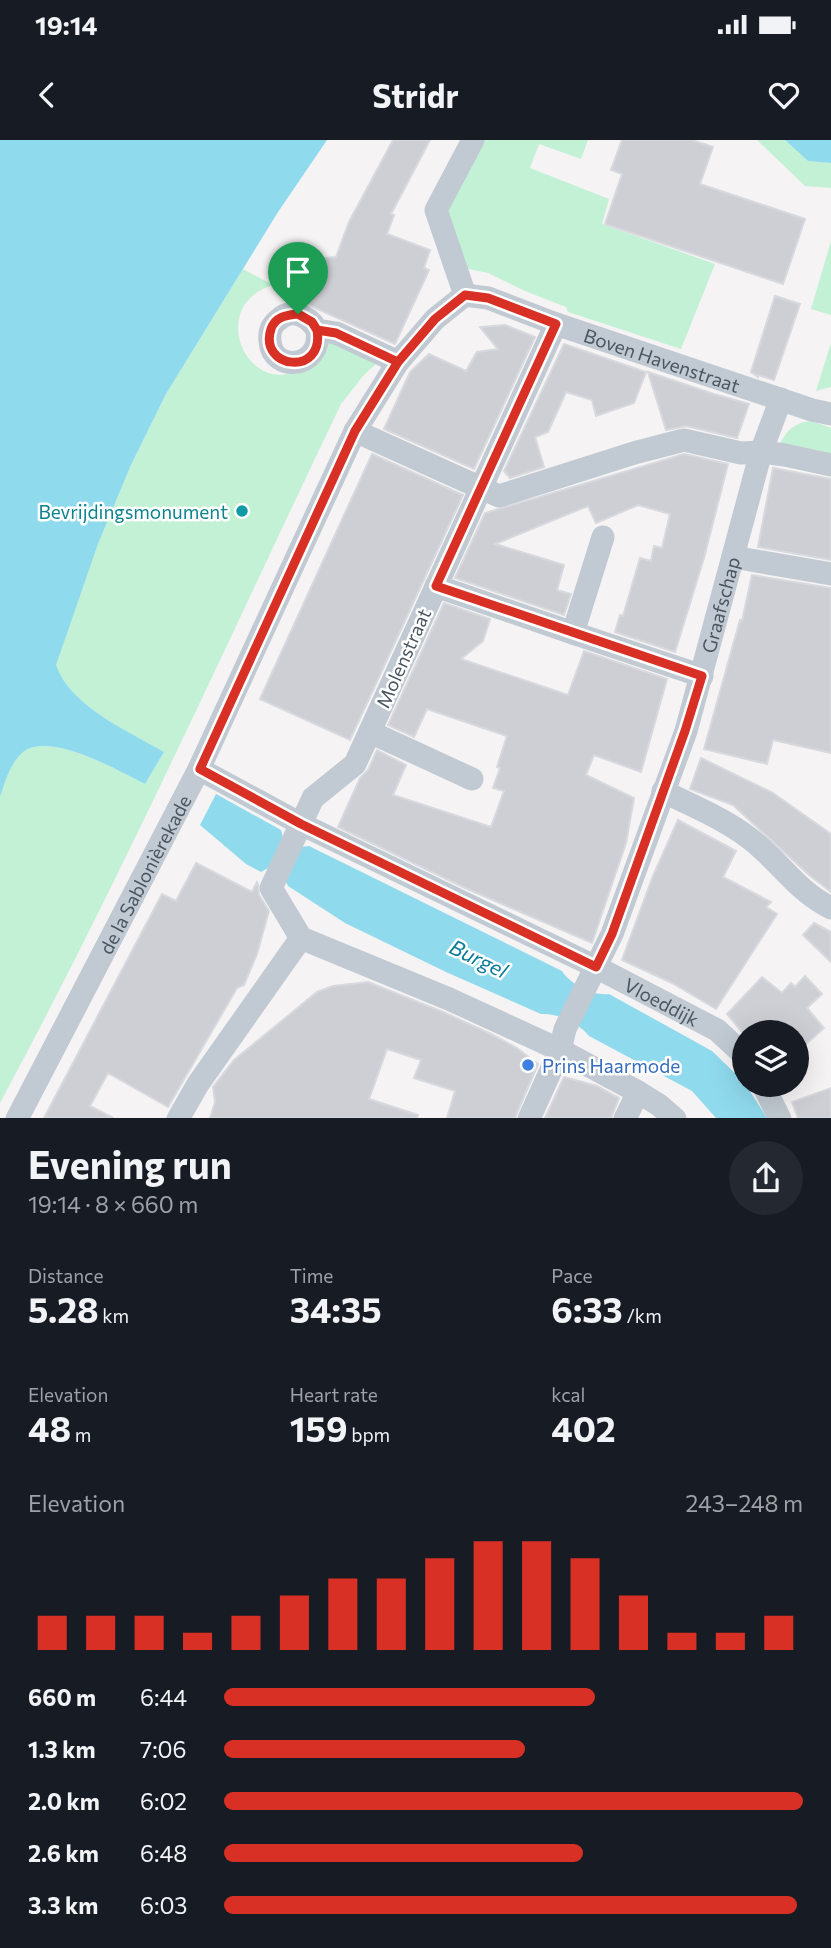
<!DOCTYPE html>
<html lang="en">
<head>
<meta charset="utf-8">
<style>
	body { margin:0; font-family:Commissioner,sans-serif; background:#242831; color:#f1f3f6; height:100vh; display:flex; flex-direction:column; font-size:26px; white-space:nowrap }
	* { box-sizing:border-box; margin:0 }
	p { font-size:23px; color:#9ea1a6 }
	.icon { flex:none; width:38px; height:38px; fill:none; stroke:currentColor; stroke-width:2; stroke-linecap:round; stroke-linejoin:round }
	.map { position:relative; height:978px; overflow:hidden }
	.side { display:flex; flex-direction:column; background:#171b24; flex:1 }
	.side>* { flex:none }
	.tools { position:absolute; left:732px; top:880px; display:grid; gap:14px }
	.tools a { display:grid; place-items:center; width:77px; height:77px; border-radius:50%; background:#171b24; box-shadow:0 7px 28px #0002; font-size:35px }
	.pin { position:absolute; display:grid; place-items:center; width:60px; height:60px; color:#fff; margin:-72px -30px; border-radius:50% 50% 50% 0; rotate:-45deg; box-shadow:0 0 7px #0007 }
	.pin .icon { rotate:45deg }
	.round { display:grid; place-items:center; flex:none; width:74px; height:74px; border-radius:37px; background:#242831 }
	.headline { display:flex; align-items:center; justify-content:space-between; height:119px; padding:0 28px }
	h1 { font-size:38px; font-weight:700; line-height:52px }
	.metrics { display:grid; grid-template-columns:repeat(3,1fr); gap:10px; height:119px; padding:7px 28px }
	.metrics div { display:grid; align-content:center }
	.metrics b { font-size:35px; font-weight:700 }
	.metrics small { font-size:19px; font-weight:400 }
	.metrics p { font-size:19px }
	.chart { height:196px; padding:14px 28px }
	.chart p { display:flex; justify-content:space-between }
	.chart svg { width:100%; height:126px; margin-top:7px; stroke:#d93025; stroke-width:6 }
	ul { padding:0 28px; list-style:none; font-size:23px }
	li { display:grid; grid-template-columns:112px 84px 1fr; align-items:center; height:52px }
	li i { height:18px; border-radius:9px; background:#d93025 }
	.status { display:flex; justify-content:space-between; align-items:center; height:49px; padding:0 35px; background:#171b24; direction:ltr }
	.status svg { height:19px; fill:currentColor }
	header { display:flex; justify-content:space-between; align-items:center; height:91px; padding:0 28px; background:#171b24; font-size:32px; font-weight:700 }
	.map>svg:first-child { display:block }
	.green { fill:#c3f1d5 }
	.water { fill:#90daee }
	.building { fill:#cdcfd5; stroke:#d7d9de; stroke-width:2 }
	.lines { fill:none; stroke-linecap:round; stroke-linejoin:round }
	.minor { stroke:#c1cad2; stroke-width:23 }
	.route-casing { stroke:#fff; stroke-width:14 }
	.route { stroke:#d93025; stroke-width:9 }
	.culture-dot { fill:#0f9aa8; stroke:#fff; stroke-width:2.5 }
	.shop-dot { fill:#3f7fe0; stroke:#fff; stroke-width:2.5 }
	.labels { text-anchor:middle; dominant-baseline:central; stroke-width:5; stroke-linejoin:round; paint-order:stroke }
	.street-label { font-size:19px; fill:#4a5661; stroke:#fff }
	.culture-label { font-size:19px; fill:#0d838f; stroke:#fff; text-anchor:end }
	.shop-label { font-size:19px; fill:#366cbe; stroke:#fff; text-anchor:start }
	.water-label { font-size:21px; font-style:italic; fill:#0c7c9b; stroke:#fff }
</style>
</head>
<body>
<div class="status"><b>19:14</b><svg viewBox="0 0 49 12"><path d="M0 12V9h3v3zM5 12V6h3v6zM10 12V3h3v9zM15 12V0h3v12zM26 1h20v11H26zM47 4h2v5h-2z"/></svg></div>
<header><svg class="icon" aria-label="back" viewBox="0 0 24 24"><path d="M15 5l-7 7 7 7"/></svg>Stridr<svg class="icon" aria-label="heart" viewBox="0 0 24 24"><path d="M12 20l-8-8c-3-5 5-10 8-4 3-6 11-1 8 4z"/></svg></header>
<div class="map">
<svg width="831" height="979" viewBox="0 0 831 979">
	<rect width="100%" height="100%" fill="#f5f3f3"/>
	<path class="green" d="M482 0H588L581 19 539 4 530 28 609 59 602 84 715 124 681 209 568 172 566 167 525 151 488 133 468 129 446 70Z
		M757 0H785L808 21 831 23V48L805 46Z
		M831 101V175L811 169Z
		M243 129 273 145C210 164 242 248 292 233 301 230 319 208 327 199L379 221 363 236 341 264C229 498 123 735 0 963V657C5 642 10 624 22 613 48 590 119 631 145 644L164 612C127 591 71 566 55 525L98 404 131 325 166 254Z
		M831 203V247L816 251Z
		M812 281 831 288V318L780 304C786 290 796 282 812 281Z"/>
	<path class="water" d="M0 0H327L278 72 166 254 131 325 98 404 56 525C70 566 128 591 164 612L145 644C119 631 48 590 22 613 10 624 5 642 0 657Z
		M785 0H831V23L808 21Z
		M216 654 281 690 283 698 300 707 309 706 562 831C571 845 593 856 609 854L712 911 744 942V945H746L767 978H716L692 951 589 896C579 883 557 873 541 874L446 832 345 783 288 746 284 738 268 728 261 732 246 724 200 685Z"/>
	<path class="building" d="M393 0H430L391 74 394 75 387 94 430 110 424 128 429 130 395 204 293 158 284 149 296 122 306 126 308 121 319 125 325 118 336 117 349 82Z
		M622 0H692L713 7 700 44 805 79 783 144 605 84 622 34 611 30Z
		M775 156 800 164 774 240 758 235V237L751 232Z
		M505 185 535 197 474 329 384 289 410 232 429 214 466 231 477 212 498 209 480 187Z
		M564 204 646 232 634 263 596 276 592 260 566 252 548 292 535 297 544 327 510 338 504 331Z
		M648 232 714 254 749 264 737 298 686 286 666 290Z
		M372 314 463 355 350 600 260 559Z
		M684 314 728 324 704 418 675 512 615 492 620 475 623 476 640 418 651 421 654 406 662 408 670 374 638 365 596 383 588 366 495 404 564 425 557 450 571 454 564 475 455 438 485 373Z
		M773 328 831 339V420L758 407Z
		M752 435 831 448V613L773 600 767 624 704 609 740 480 742 481Z
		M444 463 490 479 483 501 461 519 568 555 584 511 667 539 641 632 594 615 586 635 634 658 626 703 592 803 463 747 338 687 360 638 368 630 377 610 406 625 393 655 491 687 504 651 493 648 500 628 497 627 507 596 427 569 414 597 388 585Z
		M701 618 773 653 831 694V752L809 735 733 665 690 649Z
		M678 680 736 711 723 737 771 762 766 767 777 774 716 869 672 843 622 820 653 736Z
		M196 723 252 752 257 742 258 744 259 755 269 771 257 814 244 845 237 848 168 967 108 933 90 966 113 978H44L162 754 176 761Z
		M814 783 831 792V822L803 795Z
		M805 836 822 854 807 868 824 888 796 913V892H742L727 874 762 837 782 853 791 843 795 847Z
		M368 842 443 872 491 894 517 908 538 924 515 978H447L455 951 414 938 421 920 387 909 369 959 418 975 417 978H210L215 962 213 947 234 920 317 852 333 846Z
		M564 937 597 946 619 958 611 978H545Z
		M831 948V978H798L792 962Z"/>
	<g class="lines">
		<g class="minor">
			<path id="s1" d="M465 155 488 158 556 184 812 270 831 274"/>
			<path d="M465 155 436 70 473 0"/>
			<path d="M556 184 355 624 313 658 271 748 301 798 449 859 560 910 638 952 659 965 675 979"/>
			<path d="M317 190C323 229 272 233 270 201 269 193 271 186 277 181 291 167 308 175 317 190L336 193 398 222"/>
			<path d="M355 291 499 356 634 313 684 300 741 313 761 312 785 315 831 325"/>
			<path d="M603 397 573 493 702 536"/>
			<path d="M733 417 831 434"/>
			<path d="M436 446 573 493"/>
			<path d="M370 592 472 639"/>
			<path id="s2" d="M199 629 301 684 596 827 717 890 744 915"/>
			<path d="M663 651C692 666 723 678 749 698 779 720 795 750 831 768"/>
			<path d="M763 945 780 979"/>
			<path id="s3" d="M17 979 199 629 355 291 398 222 435 179 465 155"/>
			<path d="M178 979 198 944 301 798"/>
			<path id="s4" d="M529 979 560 910 565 889 612 794 686 591 761 312 781 259"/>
			<path d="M625 979 638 952"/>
		</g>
	</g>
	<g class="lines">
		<defs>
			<path id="route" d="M298 174 312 182 317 190 336 193 398 222 355 291 200 629 301 684 596 827 612 794 685 591 702 536 436 446 556 184 488 158 465 155 435 179 398 222 336 193 317 190C325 237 258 229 271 189 275 177 286 175 298 174"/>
		</defs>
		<use href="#route" class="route-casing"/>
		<use href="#route" class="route"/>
	</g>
	<circle class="culture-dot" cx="242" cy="371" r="7"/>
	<circle class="shop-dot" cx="528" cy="925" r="7"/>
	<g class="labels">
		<g class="street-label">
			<text stroke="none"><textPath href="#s1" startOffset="208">Boven Havenstraat</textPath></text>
			<text stroke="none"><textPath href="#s4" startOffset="550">Graafschap</textPath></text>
			<text transform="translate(403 518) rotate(-66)">Molenstraat</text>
			<text stroke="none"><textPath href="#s3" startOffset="276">de la Sablonièrekade</textPath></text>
			<text stroke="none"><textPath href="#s2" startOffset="518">Vloeddijk</textPath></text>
		</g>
		<g class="culture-label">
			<text x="228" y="371">Bevrijdingsmonument</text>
		</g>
		<g class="shop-label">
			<text x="542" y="925">Prins Haarmode</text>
		</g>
		<g class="water-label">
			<text transform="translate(479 818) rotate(26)">Burgel</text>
		</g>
	</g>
</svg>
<div class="tools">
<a><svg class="icon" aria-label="layers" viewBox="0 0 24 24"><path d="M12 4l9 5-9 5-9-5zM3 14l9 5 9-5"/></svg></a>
</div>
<div class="pin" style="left:298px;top:174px;background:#1e9e55"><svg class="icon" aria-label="arrive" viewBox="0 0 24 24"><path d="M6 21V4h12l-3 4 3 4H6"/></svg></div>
</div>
<section class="side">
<div class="headline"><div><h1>Evening run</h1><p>19:14 · 8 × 660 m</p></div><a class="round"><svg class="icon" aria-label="share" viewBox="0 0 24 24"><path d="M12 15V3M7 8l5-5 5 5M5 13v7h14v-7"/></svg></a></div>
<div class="metrics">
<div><p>Distance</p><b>5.28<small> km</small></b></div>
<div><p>Time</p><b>34:35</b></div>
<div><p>Pace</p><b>6:33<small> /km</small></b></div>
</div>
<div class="metrics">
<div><p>Elevation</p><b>48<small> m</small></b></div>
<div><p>Heart rate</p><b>159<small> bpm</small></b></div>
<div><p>kcal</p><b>402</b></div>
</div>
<div class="chart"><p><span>Elevation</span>243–248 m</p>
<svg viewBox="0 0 160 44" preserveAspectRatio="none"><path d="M5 44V32M15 44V32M25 44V32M35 44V38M45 44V32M55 44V25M65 44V19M75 44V19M85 44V12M95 44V6M105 44V6M115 44V12M125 44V25M135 44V38M145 44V38M155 44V32"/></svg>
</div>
<ul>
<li><b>660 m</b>6:44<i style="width:64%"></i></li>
<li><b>1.3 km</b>7:06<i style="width:52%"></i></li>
<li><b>2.0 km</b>6:02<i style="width:100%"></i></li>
<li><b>2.6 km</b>6:48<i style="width:62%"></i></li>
<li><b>3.3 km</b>6:03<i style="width:99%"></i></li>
</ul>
</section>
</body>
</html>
